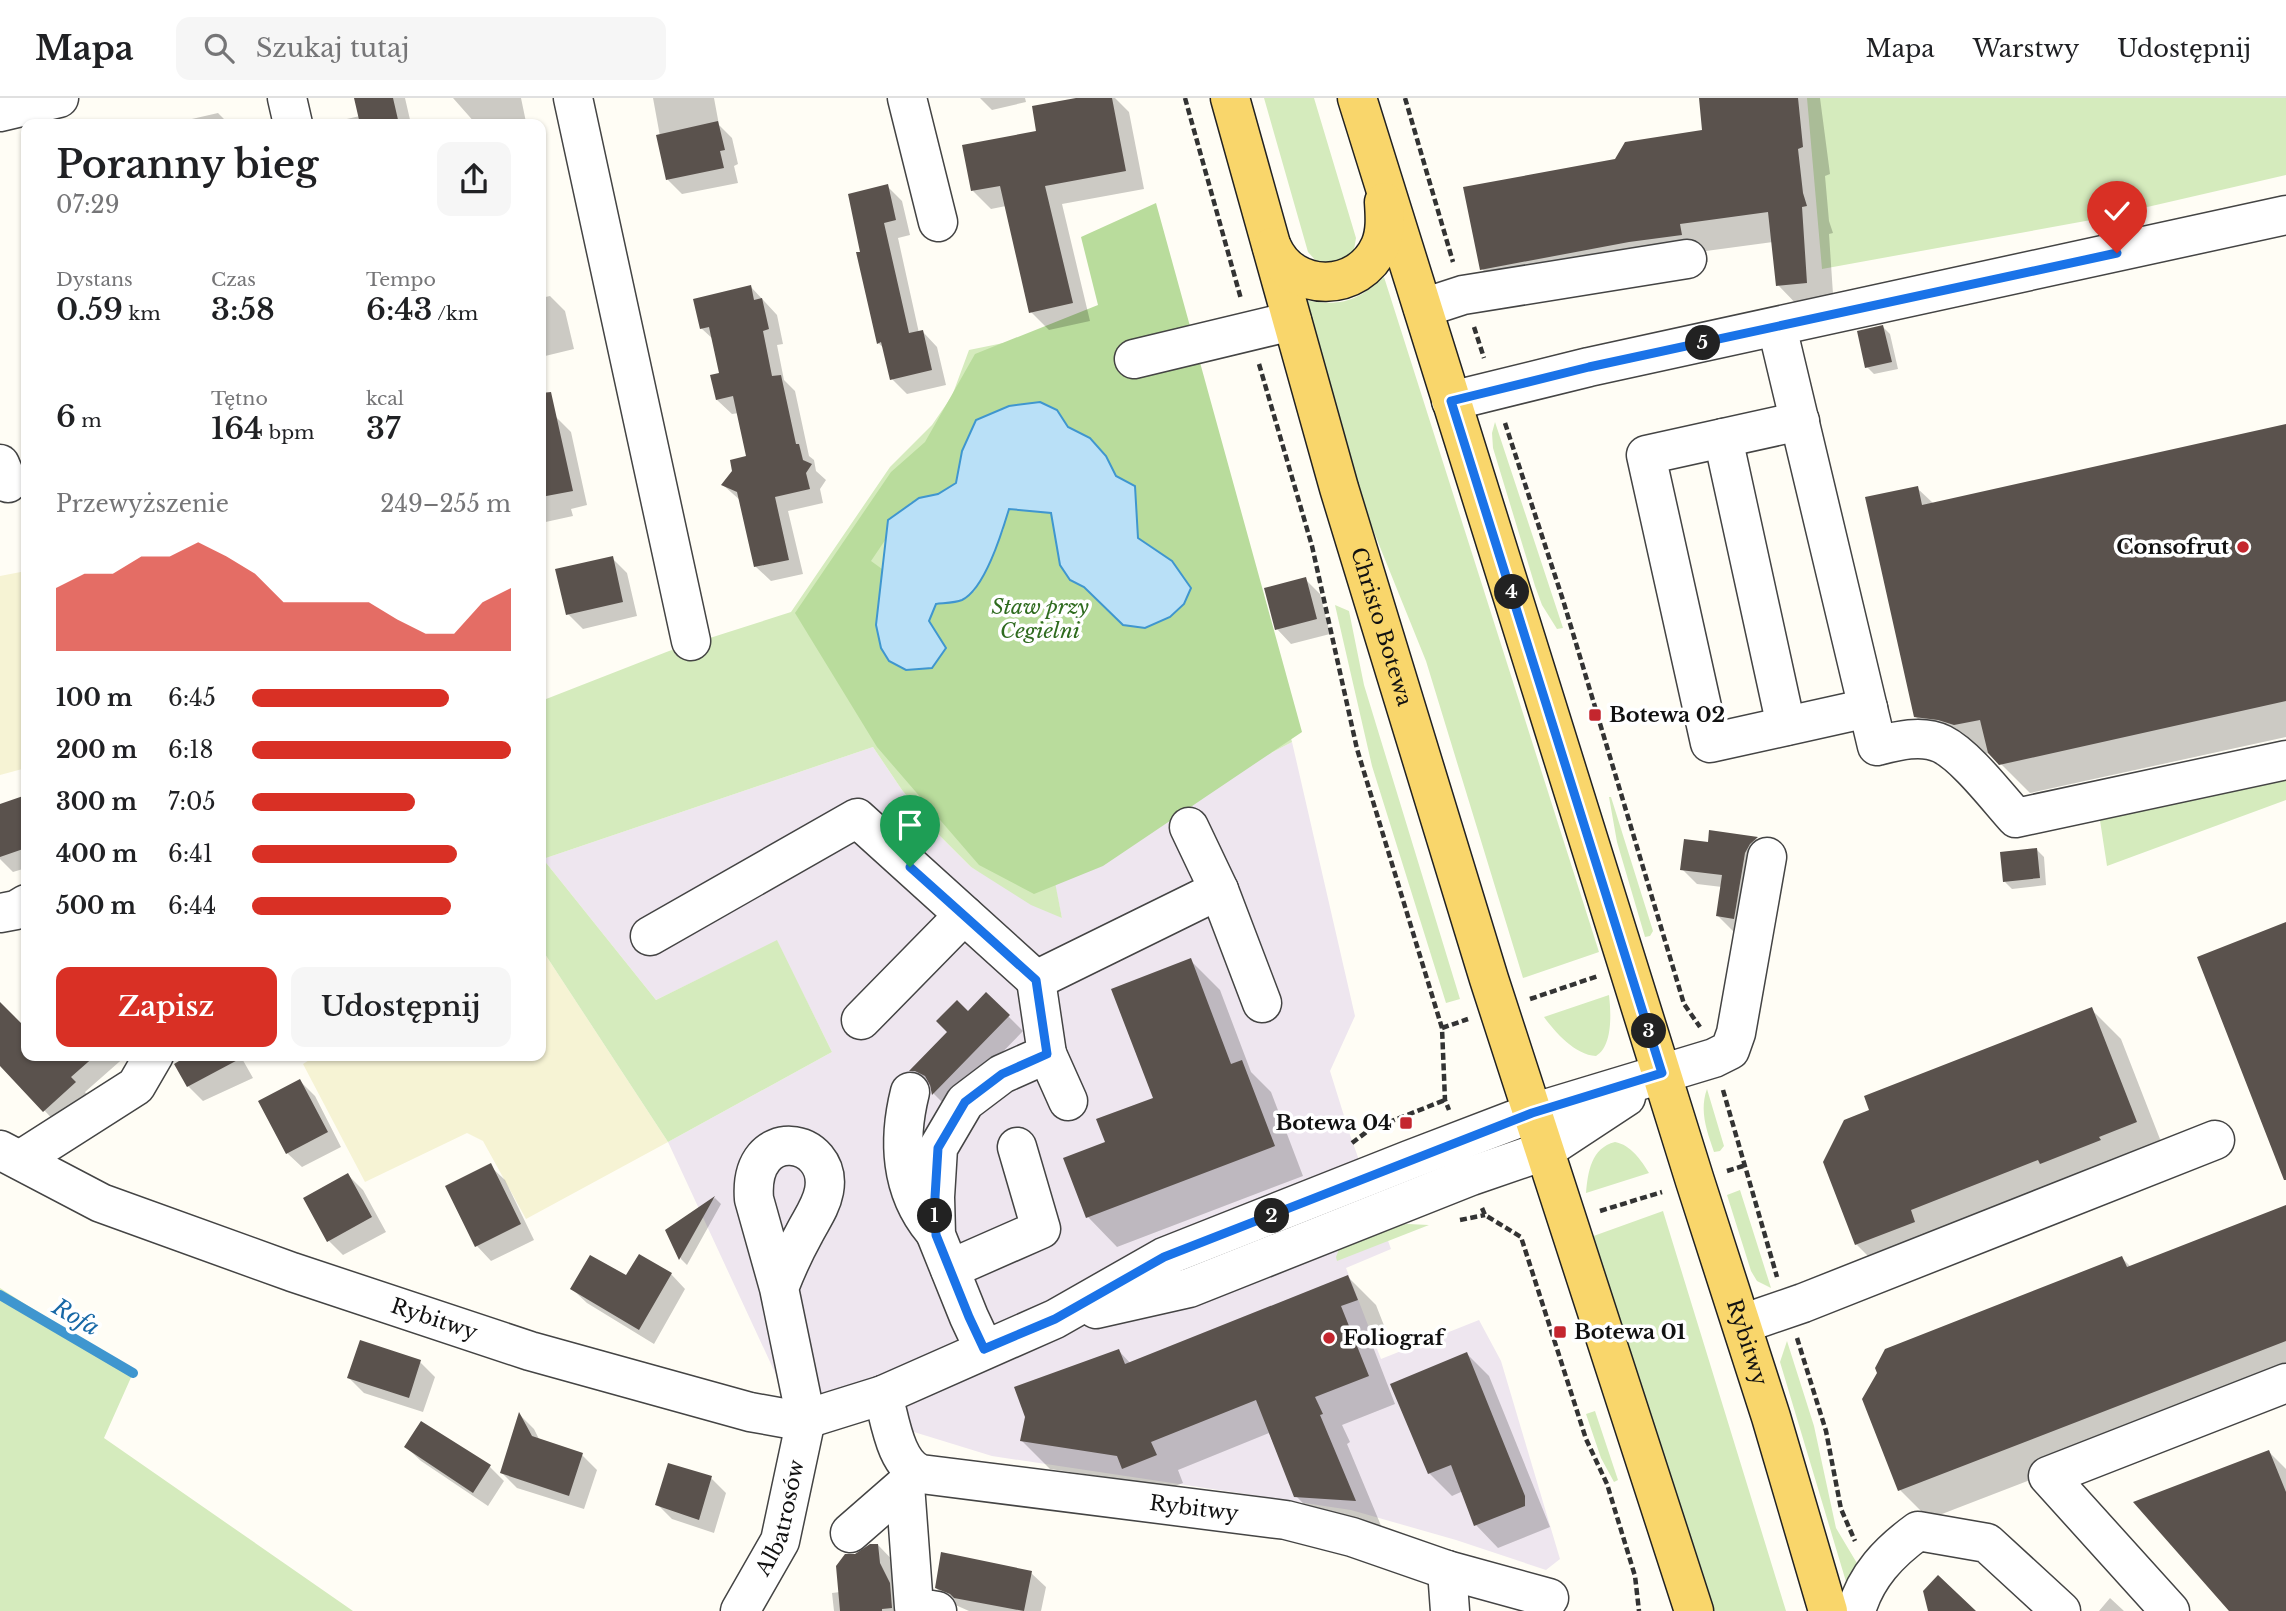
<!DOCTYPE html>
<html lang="pl">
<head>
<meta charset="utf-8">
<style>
	body { margin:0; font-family:"Libre Baskerville",serif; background:#f6f6f6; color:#202124; height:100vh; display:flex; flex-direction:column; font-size:26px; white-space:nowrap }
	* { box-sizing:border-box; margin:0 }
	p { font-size:23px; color:#757577 }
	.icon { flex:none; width:38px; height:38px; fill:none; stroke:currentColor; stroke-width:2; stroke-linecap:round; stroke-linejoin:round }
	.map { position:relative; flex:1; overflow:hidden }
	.details { position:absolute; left:21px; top:21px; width:525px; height:942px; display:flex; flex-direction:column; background:#fff; border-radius:14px; box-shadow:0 2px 5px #0004 }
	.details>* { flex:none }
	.pin { position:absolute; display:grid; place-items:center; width:60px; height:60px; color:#fff; margin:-72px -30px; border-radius:50% 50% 50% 0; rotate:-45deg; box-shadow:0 0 7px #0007 }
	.pin .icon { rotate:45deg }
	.km { position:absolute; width:35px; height:35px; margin:-18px; border-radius:50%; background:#222; color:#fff; font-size:19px; line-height:35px; text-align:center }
	.round { display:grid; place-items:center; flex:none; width:74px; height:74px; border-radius:14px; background:#f6f6f6 }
	.headline { display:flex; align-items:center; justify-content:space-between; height:119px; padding:0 35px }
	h1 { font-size:38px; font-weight:600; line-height:52px }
	.metrics { display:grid; grid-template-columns:repeat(3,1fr); gap:10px; height:119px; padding:7px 35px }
	.metrics div { display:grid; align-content:center }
	.metrics b { font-size:30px; font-weight:600 }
	.metrics small { font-size:19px; font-weight:400 }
	.metrics p { font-size:19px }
	.chart { height:196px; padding:14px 35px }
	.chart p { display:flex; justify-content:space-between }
	.chart svg { width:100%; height:126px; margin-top:7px; fill:#d93025; opacity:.7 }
	.primary-button { display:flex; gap:14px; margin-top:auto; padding:14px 35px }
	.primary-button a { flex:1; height:80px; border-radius:14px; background:#d93025; color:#fff; font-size:28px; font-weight:600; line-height:80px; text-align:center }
	.primary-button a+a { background:#f6f6f6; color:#202124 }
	ul { padding:0 35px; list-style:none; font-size:23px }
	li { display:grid; grid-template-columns:112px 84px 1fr; align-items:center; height:52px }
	li i { height:18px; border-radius:9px; background:#d93025 }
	header { display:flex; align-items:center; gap:42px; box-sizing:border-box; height:98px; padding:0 35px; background:#fff; border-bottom:2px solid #e0e0e0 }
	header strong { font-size:33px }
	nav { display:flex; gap:38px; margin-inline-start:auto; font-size:24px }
	.search { width:490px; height:63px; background:#f6f6f6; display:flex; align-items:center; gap:18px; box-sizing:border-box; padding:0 24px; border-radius:14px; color:#757577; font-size:26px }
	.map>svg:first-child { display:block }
	.industrial { fill:#eee6ef }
	.farmland { fill:#f6f3d4 }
	.green { fill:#d5ebbd }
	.forest { fill:#b9dc9c; fill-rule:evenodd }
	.water { fill:#b9e0f7; stroke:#3f96cf; stroke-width:2 }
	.shadow { fill:#0003 }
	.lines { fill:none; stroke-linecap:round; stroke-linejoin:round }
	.stream { stroke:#3f96cf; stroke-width:10 }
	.building { fill:#5a524d }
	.minor-casing { stroke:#444; stroke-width:41 }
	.major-casing { stroke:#222; stroke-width:41 }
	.path { stroke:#333; stroke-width:4.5; stroke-dasharray:7 3.5; stroke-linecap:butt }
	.minor { stroke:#fff; stroke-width:38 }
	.major { stroke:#f9d66b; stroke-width:38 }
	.route-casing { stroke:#fff; stroke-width:14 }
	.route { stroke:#1a73e8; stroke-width:9 }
	.poi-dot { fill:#c4262e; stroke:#fff; stroke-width:2.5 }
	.labels { text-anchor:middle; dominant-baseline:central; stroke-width:7; stroke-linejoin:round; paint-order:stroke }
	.poi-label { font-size:21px; font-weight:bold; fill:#111; stroke:#fff; text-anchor:start }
	.park-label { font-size:21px; font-style:italic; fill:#2f6b1f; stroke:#fff }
	.street-label { font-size:21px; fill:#111; stroke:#fff }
	.water-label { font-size:23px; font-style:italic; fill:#1768a6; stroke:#fff }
</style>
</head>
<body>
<header>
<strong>Mapa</strong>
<div class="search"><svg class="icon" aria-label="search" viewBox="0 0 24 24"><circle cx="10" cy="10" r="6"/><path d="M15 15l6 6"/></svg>Szukaj tutaj</div>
<nav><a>Mapa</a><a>Warstwy</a><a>Udostępnij</a></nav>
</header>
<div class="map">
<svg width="2286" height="1513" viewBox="0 0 2286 1513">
	<rect width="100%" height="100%" fill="#fffdf5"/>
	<path class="industrial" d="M1292 644 1355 918 1330 973 1350 1037 1391 1151 1346 1170 1381 1261 1479 1222 1501 1263 1560 1461 1546 1472 1456 1442 1351 1412 992 1358 784 1294 668 1044 832 954 777 843 656 902 543 761 873 649 902 692 936 734 971 769 1062 820 1051 769Z"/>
	<path class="farmland" d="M26 473V670L0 677V478Z
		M541 850 668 1044 526 1121 483 1043 467 1035 365 1084 303 966 317 957H541Z"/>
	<path class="green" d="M1264 0H1314L1356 140 1354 152 1342 165 1317 164 1308 154Z
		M1807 0H2286V77L2091 122 1822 171Z
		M1384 179 1599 854 1523 880 1426 563 1361 402 1305 202C1342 209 1357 203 1384 179Z
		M1171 211 1292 644 1052 769 1062 820 1031 807 971 769 936 734 902 692 873 649 543 761 656 902 777 842 832 954 668 1044 541 850V603L669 553 791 514 890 369 932 327 952 298 969 252Z
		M1495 324 1563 530 1557 531 1542 507 1535 488 1493 350 1492 335Z
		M1335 507 1349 513 1364 587 1460 901 1446 905 1372 668Z
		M2286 673V702L2107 768 2099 716Z
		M1609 699H1611L1653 833 1650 838 1645 839 1617 744Z
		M1609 897C1611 914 1613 948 1596 958 1575 957 1555 934 1544 919Z
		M1707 991 1724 1048 1720 1053 1714 1054C1707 1033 1699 1013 1707 991Z
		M1615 1044C1631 1047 1641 1062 1649 1075L1586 1095C1588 1074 1591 1050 1615 1044Z
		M1740 1092 1771 1190 1757 1183 1751 1173 1727 1097Z
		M1663 1113 1786 1513H1711L1588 1140Z
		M1408 1126 1429 1127 1337 1163 1336 1159 1340 1148 1394 1127Z
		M0 1190 133 1275 104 1340 353 1513H0Z
		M1787 1243 1814 1328 1836 1430 1861 1472 1847 1487 1780 1264Z
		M1595 1313 1618 1382 1614 1384 1601 1360 1586 1316Z"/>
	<path class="forest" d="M1156 105 1302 634 1103 768 1034 796 979 767 877 649 795 515 891 374 925 344 975 256 1098 207 1081 139ZM911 404 989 411 1004 431 974 494 918 497 871 463Z"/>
	<path class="water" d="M1040 304 1057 312 1068 329 1090 340 1106 358 1116 378 1135 388 1138 440 1172 463 1191 490 1184 506 1170 519 1145 530 1123 527 1084 489 1070 482 1060 467 1051 415 1009 411C1002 434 985 491 962 502 955 505 944 505 936 506L929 523 946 550 932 570 906 572 889 563 881 550 876 527 888 422 919 400 938 396 956 385 962 353 976 322 1009 308Z"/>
	<path class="shadow" d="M356 0H405L411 26H339L338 23 360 18Z
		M453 0H521L526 24 476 26Z
		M653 0H714L719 27 732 40 738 66 734 68 738 85 682 96 668 82Z
		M980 0H1025L1026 4 992 12Z
		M1086 0H1115L1129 14 1144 91 1062 106 1090 223 1049 232 1031 214 1006 108 991 111 973 93 1038 34Z
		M1700 0H1820L1830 76 1825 78 1829 123 1833 135 1829 136 1834 211 1805 215 1778 187 1773 144 1706 153 1708 164 1509 199 1482 171 1616 62 1704 34Z
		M218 15 229 26H170Z
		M887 88 902 103 910 137 898 140 919 235 923 234 937 249 946 287 907 296 892 281 885 251 878 245 863 155Z
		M751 189 777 217 783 246 777 247 784 282 795 293 809 358 814 362 816 373 826 382 820 391 823 405 788 413 803 476 771 483 756 469 741 403 723 387 748 359 739 315 732 316 717 302 721 276 714 242 701 230Z
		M550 198 565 213 574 251 541 259V200Z
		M1883 229 1890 236 1898 271 1874 276 1867 269Z
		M556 319 571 334 587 407 571 411 573 418 541 425V323Z
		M2286 328V639L2030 695 1990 655 1984 656 1945 648 1915 618 1917 390 1934 406Z
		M612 460 627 475 637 518 583 531 568 516Z
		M1305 481 1320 496 1330 536 1291 546 1277 531Z
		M22 700 26 704V770L13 774 0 761V708Z
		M1711 734 1757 741 1771 755 1748 835 1733 833 1718 818 1722 789 1697 786 1682 771 1709 746Z
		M2037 752 2044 759 2046 787 2012 791 2005 784Z
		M1190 862 1220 892 1251 974 1271 994 1303 1078 1117 1149 1088 1119 1065 1061 1107 1046 1155 1001Z
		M986 896 1023 933 948 1010 934 996 932 987H926L911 973Z
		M2091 911 2121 941 2165 1054 1886 1176 1856 1146 1871 1013Z
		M10 916 26 933V957H127L85 994 89 1000 59 1028 0 965V924Z
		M178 957H240L253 980 203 1003 188 988 177 966 179 965Z
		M300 983 315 998 341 1049 302 1069 287 1055Z
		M490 1068 505 1082 534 1142 491 1163 477 1148Z
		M348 1077 363 1092 386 1134 343 1157 329 1143Z
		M715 1100 721 1106 687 1167 681 1161 667 1133Z
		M2286 1109V1283L1929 1421 1900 1392 2122 1160 2131 1169Z
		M671 1176 685 1191 654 1246 587 1205 572 1191 627 1180Z
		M1348 1179 1376 1207 1385 1230 1368 1236 1395 1306 1342 1327 1350 1344 1347 1346 1382 1430 1324 1427 1296 1398 1269 1335 1178 1372 1183 1385 1151 1397 1138 1384 1050 1371 1022 1343 1119 1253 1131 1266Z
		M1467 1256 1489 1278 1550 1429 1498 1450 1476 1427 1463 1393 1452 1398 1429 1375Z
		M420 1264 435 1279 423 1314 364 1295 349 1280Z
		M520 1317 534 1331 540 1343 582 1357 597 1372 584 1411 517 1390 502 1375Z
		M406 1349 490 1369 504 1383 488 1408 421 1363Z
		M2269 1354 2286 1371V1513H2231Z
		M711 1380 726 1395 714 1435 672 1421 657 1406Z
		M878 1447 905 1475 917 1513H834L832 1495 840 1494 855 1458Z
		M1031 1475 1046 1489 1041 1513H969L951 1505 936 1490Z
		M2110 1500 2124 1513H2099Z"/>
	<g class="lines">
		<path class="stream" d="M0 1197 133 1275"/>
	</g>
	<path class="building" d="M354 0H393L399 26H360Z
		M1076 0H1112L1126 73 1045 88 1073 205 1029 215 1000 88 971 93 962 47 1036 33 1032 8Z
		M1699 0H1798L1803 49 1798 51 1803 95 1807 108 1802 109 1807 185 1776 188 1768 114 1680 126 1682 137 1629 144 1480 172 1463 89 1615 61 1625 44 1702 32Z
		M718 23 725 52 720 53 724 70 666 82 656 37Z
		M888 86 896 122 884 125 909 235 923 232 932 272 890 282 881 244 877 246 856 154H860L848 96Z
		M751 187 754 202 762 200 769 231 763 233 772 278 781 277 796 346H799L803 362 812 366 806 375 810 391 775 399 789 462 754 469 737 394 721 387 732 373 730 362 746 358 733 298 716 302 710 277 719 275 709 229 700 231 693 201Z
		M1883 227 1892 264 1865 270 1857 233Z
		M551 294 573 393 541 399V295Z
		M2286 326V603L1999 667 1988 655 1980 622 1954 627 1938 622 1914 619 1865 399 1918 388 1922 407Z
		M613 458 623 504 566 517 555 471Z
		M1306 479 1317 521 1275 532 1264 490Z
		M26 697V750L0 759V706Z
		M1709 732 1758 739 1750 746 1745 755 1734 821 1716 818 1722 777 1680 772 1684 741 1708 744Z
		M2037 750 2040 780 2003 784 2000 754Z
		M2286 824V1082H2284L2197 859Z
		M1191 860 1231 966 1242 962 1275 1048 1086 1120 1063 1060 1105 1044 1096 1021 1153 1000 1111 891Z
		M986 894 1010 917 932 997 930 987 925 978 915 973H909L947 934 936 923 957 902 968 913Z
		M0 904 26 930V957H96L71 979 76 984 43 1014 0 968Z
		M2092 909 2137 1024 2099 1039 2101 1042 2040 1066 2038 1062 1911 1112 1915 1124 1855 1147 1823 1064 1844 1022 1869 1012 1864 998Z
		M189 957H247L187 989 174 966Z
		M300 981 328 1034 286 1056 258 1003Z
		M491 1065 521 1126 475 1149 445 1088Z
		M348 1075 372 1119 327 1144 303 1100Z
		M715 1098 679 1162 665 1132Z
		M2286 1107V1243L1898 1393 1862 1301 1877 1275 1875 1270 1885 1251 2122 1158 2127 1169Z
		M639 1156 672 1175 639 1232 570 1191 590 1157 626 1177Z
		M1348 1177 1358 1202 1341 1208 1369 1278 1315 1299 1323 1316 1320 1317 1356 1403 1294 1399 1256 1302 1151 1344 1157 1357 1122 1371 1117 1358 1020 1343 1025 1319 1014 1289 1119 1251 1125 1266Z
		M360 1242 421 1262 409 1300 347 1280Z
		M1467 1254 1525 1398V1408L1474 1428 1451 1367 1428 1376 1390 1286Z
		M519 1314 532 1338 583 1355 569 1398 500 1375Z
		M421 1323 491 1367 473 1395 404 1349Z
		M2269 1352 2286 1394V1513H2229L2133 1404Z
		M668 1365 712 1378 699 1422 655 1407Z
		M870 1446H878L880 1465 890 1485 892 1510 882 1511V1513H840L836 1468 845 1456H855Z
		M941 1454 1032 1473 1024 1513 954 1500 950 1496 935 1490Z
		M1938 1477 1976 1513H1928L1923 1493Z"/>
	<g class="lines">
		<defs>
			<g id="minor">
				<path d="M287 0 293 26"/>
				<path d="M573 0 691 543"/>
				<path d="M907 0 938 124"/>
				<path d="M0 14 59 0"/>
				<path d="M1423 210 1463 197 1687 161"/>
				<path d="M1777 229 1877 648C1896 643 1922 636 1942 646 1966 658 1997 699 2016 720L2286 662"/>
				<path d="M1134 261 1292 223"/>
				<path d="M1451 303 1589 269 2286 117"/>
				<path d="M1800 323 1646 357 1710 645 1868 610"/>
				<path d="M1723 340 1786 628"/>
				<path d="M0 366 8 385"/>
				<path d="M1189 729 1219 792"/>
				<path d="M0 815 16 812 26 806"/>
				<path d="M650 838 857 720 1036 882"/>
				<path d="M861 922 964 817"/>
				<path d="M1047 956 1068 1003"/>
				<path d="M910 994C898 1042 900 1092 933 1132"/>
				<path id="s1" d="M0 1052 101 1105 292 1174 530 1253 750 1314 789 1321H806L883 1297 1055 1221 1164 1159 1409 1062 1532 1015 1714 960 1730 952 1736 935 1767 759"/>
				<path d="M20 1062 136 988 154 957"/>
				<path d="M950 1171 1041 1131 1017 1049"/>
				<path d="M1096 1211 1189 1190 1471 1078 1544 1053 1626 999"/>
				<path d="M1742 1226 1803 1205 2215 1042"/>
				<path d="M984 1251 969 1219 936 1137 935 1099 938 1050 965 1004 1002 976 1047 956 1036 882 1219 792 1262 905"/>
				<path id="s2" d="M883 1297C890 1321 895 1367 921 1376L1286 1422 1352 1439 1447 1472 1549 1500"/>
				<path d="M905 1387 914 1509 937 1513"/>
				<path d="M850 1435 905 1387 913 1373"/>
				<path d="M1447 1472 1450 1513"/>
				<path id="s3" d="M740 1513 780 1443 806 1321 779 1190 754 1101C748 1024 834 1039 824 1093 821 1109 811 1122 804 1136 794 1154 786 1172 779 1190"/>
				<path d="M1856 1513C1866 1478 1889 1454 1918 1433L1987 1445 2061 1513"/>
				<path d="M2170 1513 2048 1378 2286 1285"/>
			</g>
			<g id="major">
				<path id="s4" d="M1230 0 1339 390 1489 881 1694 1513"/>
				<path id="s5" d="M1357 0 1695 1083 1771 1319 1828 1513"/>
				<path d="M1272 149C1293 196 1359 195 1380 148 1386 134 1385 119 1384 104"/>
			</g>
		</defs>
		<use href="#minor" class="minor-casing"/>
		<use href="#major" class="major-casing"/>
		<path class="path" d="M1185 0 1241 201
			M1405 0 1453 164
			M1474 229 1484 260
			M1259 266 1312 448 1357 651 1442 930 1445 1002 1449 1012
			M1505 325 1563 502 1684 906 1700 929
			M1530 901 1598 878
			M1442 930 1468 921
			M1723 992 1777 1179
			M1352 1045 1369 1032 1445 1002
			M1727 1073 1743 1068
			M1482 1110 1485 1117 1521 1139 1586 1341 1607 1386 1635 1478 1639 1513
			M1600 1113 1662 1094
			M1460 1122 1485 1117
			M1797 1240 1826 1333 1841 1411 1855 1443"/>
		<use href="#minor" class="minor"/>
		<use href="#major" class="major"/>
	</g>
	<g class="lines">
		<defs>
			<path id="route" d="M910 769 1036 882 1047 956 1002 976 965 1004 938 1050 935 1099 936 1137 969 1219 984 1251 1055 1221 1164 1159 1532 1015 1662 975 1451 303 1589 269 2117 155"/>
		</defs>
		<use href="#route" class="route-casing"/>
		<use href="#route" class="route"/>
	</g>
	<g class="poi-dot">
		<circle cx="2243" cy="449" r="7"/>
		<rect x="1588" y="610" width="14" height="14" rx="3.5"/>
		<rect x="1399" y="1018" width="14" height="14" rx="3.5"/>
		<rect x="1553" y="1227" width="14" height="14" rx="3.5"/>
		<circle cx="1329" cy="1240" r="7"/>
	</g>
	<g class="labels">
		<g class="poi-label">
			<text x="2229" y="449" text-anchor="end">Consofrut</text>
			<text x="1609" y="617">Botewa 02</text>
			<text x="1392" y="1025" text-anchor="end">Botewa 04</text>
			<text x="1574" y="1234">Botewa 01</text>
			<text x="1343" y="1240">Foliograf</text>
		</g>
		<g class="park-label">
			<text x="1040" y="509">Staw przy<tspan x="1040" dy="24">Cegielni</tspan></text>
		</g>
		<g class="street-label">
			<text stroke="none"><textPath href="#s4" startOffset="550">Christo Botewa</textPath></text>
			<text stroke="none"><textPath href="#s1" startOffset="467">Rybitwy</textPath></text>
			<text stroke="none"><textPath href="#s5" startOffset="1304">Rybitwy</textPath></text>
			<text stroke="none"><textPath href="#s2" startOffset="366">Rybitwy</textPath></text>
			<text stroke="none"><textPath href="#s3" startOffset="103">Albatrosów</textPath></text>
		</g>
		<g class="water-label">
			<text transform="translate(76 1219) rotate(30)">Rofa</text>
		</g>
	</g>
</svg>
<div class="pin" style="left:910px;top:769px;background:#1e9e55"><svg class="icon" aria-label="arrive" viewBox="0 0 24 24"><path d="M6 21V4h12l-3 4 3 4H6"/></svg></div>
<div class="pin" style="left:2117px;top:155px;background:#d93025"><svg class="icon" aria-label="check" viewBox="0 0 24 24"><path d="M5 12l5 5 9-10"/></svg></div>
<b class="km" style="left:935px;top:1118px">1</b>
<b class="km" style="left:1272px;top:1118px">2</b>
<b class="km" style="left:1649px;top:933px">3</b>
<b class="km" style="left:1512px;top:494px">4</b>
<b class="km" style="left:1703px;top:245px">5</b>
<section class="details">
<div class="headline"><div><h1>Poranny bieg</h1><p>07:29</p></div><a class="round"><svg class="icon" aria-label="share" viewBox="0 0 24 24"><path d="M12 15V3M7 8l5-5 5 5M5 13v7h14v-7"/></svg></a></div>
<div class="metrics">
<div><p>Dystans</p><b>0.59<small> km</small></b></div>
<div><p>Czas</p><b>3:58</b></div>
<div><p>Tempo</p><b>6:43<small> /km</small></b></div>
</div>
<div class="metrics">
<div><b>6<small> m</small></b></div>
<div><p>Tętno</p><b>164<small> bpm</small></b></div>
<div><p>kcal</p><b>37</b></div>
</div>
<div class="chart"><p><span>Przewyższenie</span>249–255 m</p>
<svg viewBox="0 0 160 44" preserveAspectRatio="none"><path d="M0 44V22L10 17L20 17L30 11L40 11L50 6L60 11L70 17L80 27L90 27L100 27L110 27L120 33L130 38L140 38L150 27L160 22V44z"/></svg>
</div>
<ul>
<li><b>100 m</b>6:45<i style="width:76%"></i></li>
<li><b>200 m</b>6:18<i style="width:100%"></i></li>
<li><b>300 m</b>7:05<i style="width:63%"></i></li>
<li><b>400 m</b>6:41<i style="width:79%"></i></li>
<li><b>500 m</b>6:44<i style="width:77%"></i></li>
</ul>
<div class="primary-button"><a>Zapisz</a><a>Udostępnij</a></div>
</section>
</div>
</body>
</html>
